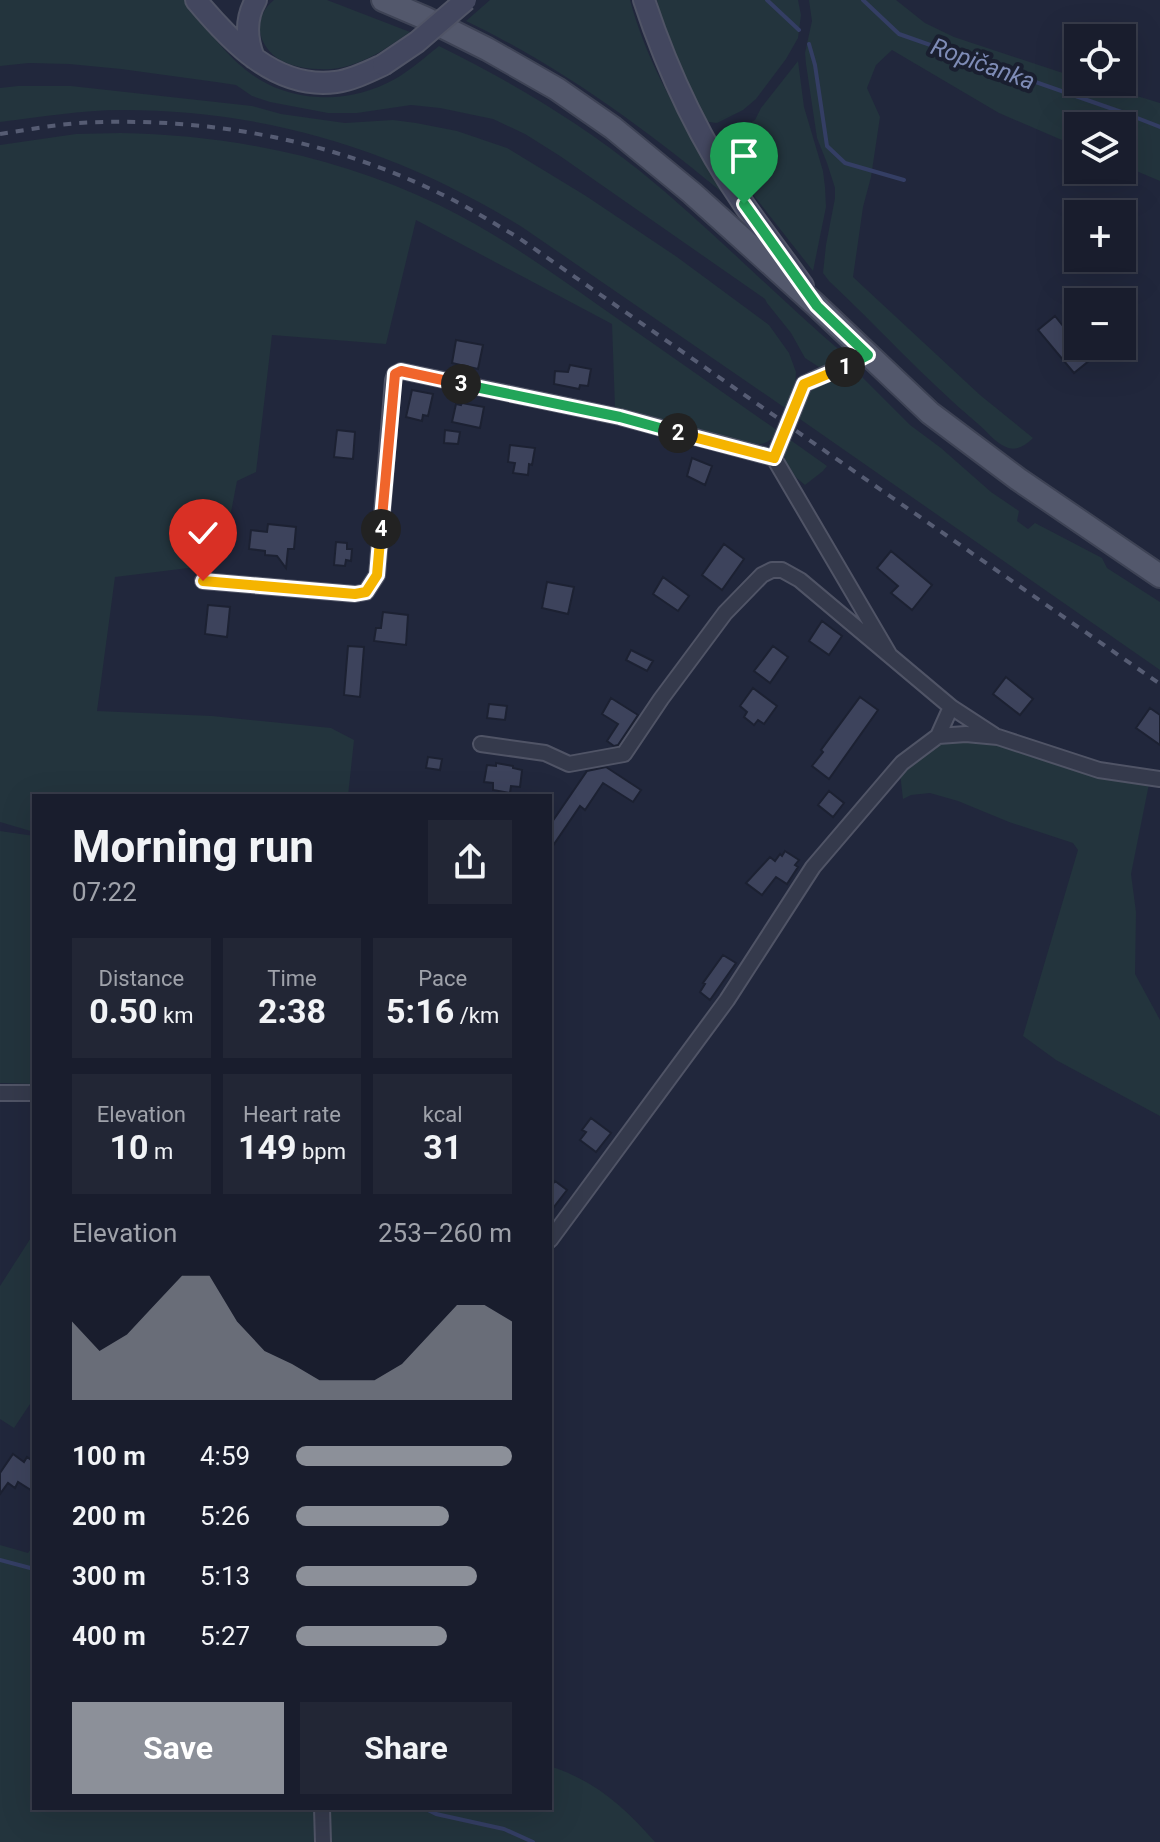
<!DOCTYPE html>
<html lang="en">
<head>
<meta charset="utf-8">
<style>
	body { margin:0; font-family:Roboto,sans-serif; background:#222635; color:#f1f3f6; height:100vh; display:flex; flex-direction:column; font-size:30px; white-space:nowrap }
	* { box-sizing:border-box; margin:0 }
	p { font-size:26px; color:#9fa2aa }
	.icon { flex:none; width:44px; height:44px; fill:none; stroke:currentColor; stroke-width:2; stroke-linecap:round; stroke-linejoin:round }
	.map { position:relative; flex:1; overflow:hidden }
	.panel { position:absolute; left:32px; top:794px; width:520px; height:1016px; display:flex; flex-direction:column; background:#191d2d; border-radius:0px; box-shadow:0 8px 32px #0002,0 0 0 2px #373b49 }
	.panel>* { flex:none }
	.fabs { position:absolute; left:1064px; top:24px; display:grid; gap:16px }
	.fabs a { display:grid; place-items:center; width:72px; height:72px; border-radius:0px; background:#191d2d; box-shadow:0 8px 32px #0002,0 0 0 2px #373b49; font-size:40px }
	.pin { position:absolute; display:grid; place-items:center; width:68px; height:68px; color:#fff; margin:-82px -34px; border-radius:50% 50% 50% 0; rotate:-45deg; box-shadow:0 0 8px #0007 }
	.pin .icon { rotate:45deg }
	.km { position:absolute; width:40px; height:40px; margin:-20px; border-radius:50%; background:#222; color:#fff; font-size:22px; line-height:40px; text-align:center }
	.round { display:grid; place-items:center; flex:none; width:84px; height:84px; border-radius:0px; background:#222635 }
	.summary { display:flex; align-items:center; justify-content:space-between; height:136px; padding:0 40px }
	h1 { font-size:44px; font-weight:700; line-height:60px }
	.metrics { display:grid; grid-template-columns:repeat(3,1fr); gap:12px; height:136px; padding:8px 40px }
	.metrics div { display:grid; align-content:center; border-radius:0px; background:#222635; text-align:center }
	.metrics b { font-size:34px; font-weight:700 }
	.metrics small { font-size:22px; font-weight:400 }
	.metrics p { font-size:22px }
	.chart { height:224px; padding:16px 40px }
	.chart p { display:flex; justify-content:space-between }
	.chart svg { width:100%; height:144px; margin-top:8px; fill:#8c9099; opacity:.7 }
	.primary-button { display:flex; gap:16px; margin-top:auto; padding:16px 40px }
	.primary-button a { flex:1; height:92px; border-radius:0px; background:#8c9099; color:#fff; font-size:32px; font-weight:700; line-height:92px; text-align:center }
	.primary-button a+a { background:#222635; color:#f1f3f6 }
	ul { padding:0 40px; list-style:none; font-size:26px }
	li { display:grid; grid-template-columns:128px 96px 1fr; align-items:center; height:60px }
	li i { height:20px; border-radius:10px; background:#8c9099 }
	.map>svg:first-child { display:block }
	.green { fill:#23343d }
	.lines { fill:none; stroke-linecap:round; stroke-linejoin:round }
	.stream { stroke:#343e64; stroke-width:4 }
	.building { fill:#3d435c; stroke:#1c2132; stroke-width:2 }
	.street-casing { stroke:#505466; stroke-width:18 }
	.secondary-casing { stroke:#505466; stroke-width:24 }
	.primary-casing { stroke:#3e4355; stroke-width:26 }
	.street { stroke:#353a4c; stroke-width:14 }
	.secondary { stroke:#43475f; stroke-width:20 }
	.primary { stroke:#53586c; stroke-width:22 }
	.rail { stroke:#565c73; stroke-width:4; stroke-dasharray:8 8; stroke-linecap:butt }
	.secondary-bridge-casing { stroke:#505466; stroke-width:24; stroke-linecap:butt }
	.secondary-bridge { stroke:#43475f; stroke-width:20 }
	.split-1-casing { stroke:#fff; stroke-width:16 }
	.split-2-casing { stroke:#fff; stroke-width:16 }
	.split-3-casing { stroke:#fff; stroke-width:16 }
	.split-4-casing { stroke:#fff; stroke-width:16 }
	.split-5-casing { stroke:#fff; stroke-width:16 }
	.split-1 { stroke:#22a559; stroke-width:10 }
	.split-2 { stroke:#f5b400; stroke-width:10 }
	.split-3 { stroke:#22a559; stroke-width:10 }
	.split-4 { stroke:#f0652b; stroke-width:10 }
	.split-5 { stroke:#f5b400; stroke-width:10 }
	.labels { text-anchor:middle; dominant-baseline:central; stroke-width:8; stroke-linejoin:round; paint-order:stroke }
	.water-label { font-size:24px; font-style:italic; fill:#7e8bb6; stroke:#1a1f30 }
</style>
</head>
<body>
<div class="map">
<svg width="1160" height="1842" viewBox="0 0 1160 1842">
	<rect width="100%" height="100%" fill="#21273c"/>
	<path class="green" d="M0 0H186C222 50 252 93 318 97 344 99 372 92 395 79 411 70 425 57 439 46 510 81 579 122 640 171 711 229 775 295 844 354L845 360 825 371 805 358 791 333 767 303 765 299 560 156 525 134 493 119 440 108 411 105 357 113H328L270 102 252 96 236 85 216 82 121 69 69 64 29 63 0 66Z
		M274 0H327L410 32C386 49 361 66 332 69 315 70 291 68 277 58 256 42 253 17 274 0Z
		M490 0H630C649 72 691 135 729 198 647 130 562 67 466 21Z
		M657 0H798L801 15 798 38 786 59 756 99 743 110 717 123 709 122 703 116C684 79 666 41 657 0Z
		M809 0H896L925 23 954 37 1078 78V82H1091L1160 103V181L1122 165V126H1078V147L999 113 892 50 876 65 867 88 880 117 871 177 863 207 853 277 980 395 1033 438C1026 445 1016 452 1006 447 995 443 986 430 977 423 925 379 879 328 829 281L823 273 826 245 835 198V188L827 163 817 138 806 64 805 53 812 21Z
		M798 61 804 107 823 171 825 187 826 207 813 271 755 197 725 149 724 141 732 133 755 120 761 108Z
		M18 86H71L252 106 281 114 345 123 393 120 416 123 457 131 507 148 586 196 677 257 769 325 789 353 796 372 795 386 788 410 522 227C399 151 268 110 122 110 81 110 41 117 0 122V88Z
		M121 133C231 135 339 157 439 205 495 232 547 269 598 305 658 347 718 389 778 431 767 447 757 446 740 442 734 441 726 440 721 438 710 432 698 426 685 430L615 408 612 324 416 220 386 344 272 335 256 472 237 481 221 564 115 577 97 711 212 716 331 728 354 740 348 796H34V832L0 822V145L76 134Z
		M857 372 910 425 941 448 991 492 1019 511 1017 521 1028 529 1035 523 1102 558 1107 568 1160 602V670L797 417C808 389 809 388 837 379L844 382Z
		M789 439 827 466 823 471 805 485C787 470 779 463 789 439Z
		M961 739 999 744 1149 784 1131 874 1136 912 1135 974 1160 1020V1116L1056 1060 1023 1036 1078 850 1073 843 1009 822 958 801 930 793 911 795 903 799 900 773C920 757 934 741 961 739Z
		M0 831 34 836V1084L0 1083Z
		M34 1233V1398L14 1428 0 1419V1286Z
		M0 1545 28 1553 34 1545V1808H550V1766C597 1782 623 1806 655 1842H0Z"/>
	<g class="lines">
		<path class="stream" d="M767 0 799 30
			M863 0 899 34 1127 114 1160 127
			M809 44 815 65 827 146 845 163 904 180
			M0 1560 34 1569
			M424 1808 436 1814 504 1829 533 1842"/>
	</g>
	<path class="building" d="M1055 316 1090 360 1074 373 1038 330Z
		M456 340 483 345 478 369 452 363Z
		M570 365 591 369 588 386 580 385 579 389 554 384 555 371 568 372Z
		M412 390 433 394 428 416 423 415 422 421 406 417Z
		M462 403 484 407 480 428 452 422 456 404 461 405Z
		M337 430 355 432 353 459 334 457Z
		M445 430 460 432 458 444 444 443Z
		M510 445 535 448 532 465 529 464 528 475 513 473 515 463 508 462Z
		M692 458 712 466 705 485 687 476Z
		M268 524 296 527 294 549H288L286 568 277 556 265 555V551L249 549 251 530 267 532Z
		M336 542 347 543V549H352L351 561 346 560 345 566 334 565Z
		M724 544 744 559 722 590 702 575Z
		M891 551 932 585 912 610 891 593 898 586 877 568Z
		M663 577 689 596 678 611 653 594Z
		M547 582 574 587 568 614 542 608Z
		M208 605 230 607 227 637 205 634Z
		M383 612 408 615 406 645 374 641 376 628H381Z
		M822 621 842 636 829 655 809 641Z
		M348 646 364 647 360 697 344 695Z
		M773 646 788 657 770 683 754 671Z
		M631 650 653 661 647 671 626 660Z
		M1006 677 1033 699 1020 715 993 694Z
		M753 688 777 706 764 724 758 720 754 725 744 717 747 712 740 706Z
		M860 697 878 710 829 779 812 766 823 752 821 750Z
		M611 698 638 715 618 745 614 746 607 741 618 724 602 714Z
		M489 704 507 706 505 720 487 718Z
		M1150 708 1160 715V745L1136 728Z
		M428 757 442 759 440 770 426 768Z
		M496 763 513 766V768L522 770 520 787 511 786 510 793 493 790V783L484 782 487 765 496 766Z
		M606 767 641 790 633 802 603 783 585 810 580 806 550 850V825L587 771Z
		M829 791 844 803 833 817 818 805Z
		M785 851 799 860 795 865 798 867 787 884 776 877 762 895 746 883 770 857 775 861 780 854 782 856Z
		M723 955 736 963 710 1000 700 992 705 984 703 983Z
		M591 1118 611 1133 596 1152 580 1140 586 1132 582 1130Z
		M555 1181 567 1190 550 1212V1187Z
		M13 1454 24 1462 27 1457 34 1462V1492L18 1482 15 1488 8 1483 0 1494V1473Z"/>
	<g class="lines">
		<defs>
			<path id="street" d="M774 458 804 384 868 355
				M203 581 355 594 366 592 377 575 393 380 395 374 401 371 620 417 774 458 889 654
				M938 736 951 707 994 735
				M481 744 545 753 569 764 624 754 661 699 725 613 762 575 772 570H782L800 580 951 707
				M0 1093H34
				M550 1240 727 1000 813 867 902 763 938 736 966 734 998 737 1099 770 1160 779
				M322 1808 323 1842"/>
			<path id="secondary" d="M196 0C231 42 276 90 336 82 352 80 368 72 383 65
				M644 0C668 73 701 142 745 206 764 233 784 259 803 286
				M254 58C246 38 245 19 256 0"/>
			<path id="primary" d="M383 0 425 18 487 49 557 89 613 128 692 193 817 306 930 413 1018 479 1160 576"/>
		</defs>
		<use href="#street" class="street-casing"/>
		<use href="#secondary" class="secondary-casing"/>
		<use href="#primary" class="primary-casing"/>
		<use href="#street" class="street"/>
		<use href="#secondary" class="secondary"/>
		<use href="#primary" class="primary"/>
		<path class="rail" d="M0 134C26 130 53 125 79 123 203 116 329 139 441 194 467 206 491 222 516 236L1160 684"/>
		<defs>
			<path id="secondary-bridge" d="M383 65 417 42 466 0"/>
		</defs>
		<use href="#secondary-bridge" class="secondary-bridge-casing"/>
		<use href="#secondary-bridge" class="secondary-bridge"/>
	</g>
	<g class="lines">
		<defs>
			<path id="split-1" d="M744 204 817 306 868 355 845 367"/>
			<path id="split-2" d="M678 433 774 458 804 384 845 367"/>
			<path id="split-3" d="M461 384 620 417 678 433"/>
			<path id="split-4" d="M381 529 395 374 401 371 461 384"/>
			<path id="split-5" d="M203 581 355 594 366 592 377 575 381 529"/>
		</defs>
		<use href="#split-1" class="split-1-casing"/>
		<use href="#split-2" class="split-2-casing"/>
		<use href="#split-3" class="split-3-casing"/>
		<use href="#split-4" class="split-4-casing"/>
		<use href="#split-5" class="split-5-casing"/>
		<use href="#split-1" class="split-1"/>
		<use href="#split-2" class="split-2"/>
		<use href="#split-3" class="split-3"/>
		<use href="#split-4" class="split-4"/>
		<use href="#split-5" class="split-5"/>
	</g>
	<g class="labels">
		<g class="water-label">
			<text transform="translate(983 64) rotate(20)">Ropičanka</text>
		</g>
	</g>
</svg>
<div class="fabs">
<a><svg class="icon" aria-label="locate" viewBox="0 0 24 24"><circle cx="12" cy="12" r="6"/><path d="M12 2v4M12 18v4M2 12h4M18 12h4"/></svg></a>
<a><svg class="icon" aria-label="layers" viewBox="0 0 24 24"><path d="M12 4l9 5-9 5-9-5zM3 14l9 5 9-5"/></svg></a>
<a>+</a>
<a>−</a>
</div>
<div class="pin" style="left:744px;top:204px;background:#1e9e55"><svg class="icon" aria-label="arrive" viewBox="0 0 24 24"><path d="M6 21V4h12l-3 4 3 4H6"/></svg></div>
<div class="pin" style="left:203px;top:581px;background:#d93025"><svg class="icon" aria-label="check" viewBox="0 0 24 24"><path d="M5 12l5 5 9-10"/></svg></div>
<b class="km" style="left:845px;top:367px">1</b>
<b class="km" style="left:678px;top:433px">2</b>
<b class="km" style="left:461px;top:384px">3</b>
<b class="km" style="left:381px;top:529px">4</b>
<section class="panel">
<div class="summary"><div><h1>Morning run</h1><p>07:22</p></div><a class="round"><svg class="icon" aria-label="share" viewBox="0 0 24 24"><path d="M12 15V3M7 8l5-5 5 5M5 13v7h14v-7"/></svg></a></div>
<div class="metrics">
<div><p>Distance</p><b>0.50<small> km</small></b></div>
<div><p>Time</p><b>2:38</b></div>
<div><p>Pace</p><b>5:16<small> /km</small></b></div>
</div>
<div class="metrics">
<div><p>Elevation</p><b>10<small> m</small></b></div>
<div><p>Heart rate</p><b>149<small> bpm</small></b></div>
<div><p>kcal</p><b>31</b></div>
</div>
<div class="chart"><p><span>Elevation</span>253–260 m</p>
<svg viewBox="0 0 160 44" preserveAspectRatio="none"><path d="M0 44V20L10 29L20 24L30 15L40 6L50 6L60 20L70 29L80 33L90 38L100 38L110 38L120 33L130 24L140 15L150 15L160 20V44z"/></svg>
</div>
<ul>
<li><b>100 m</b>4:59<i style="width:100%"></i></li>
<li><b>200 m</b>5:26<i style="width:71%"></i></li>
<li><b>300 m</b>5:13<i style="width:84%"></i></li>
<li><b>400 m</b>5:27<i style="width:70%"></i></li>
</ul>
<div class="primary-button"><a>Save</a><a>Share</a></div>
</section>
</div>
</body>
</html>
